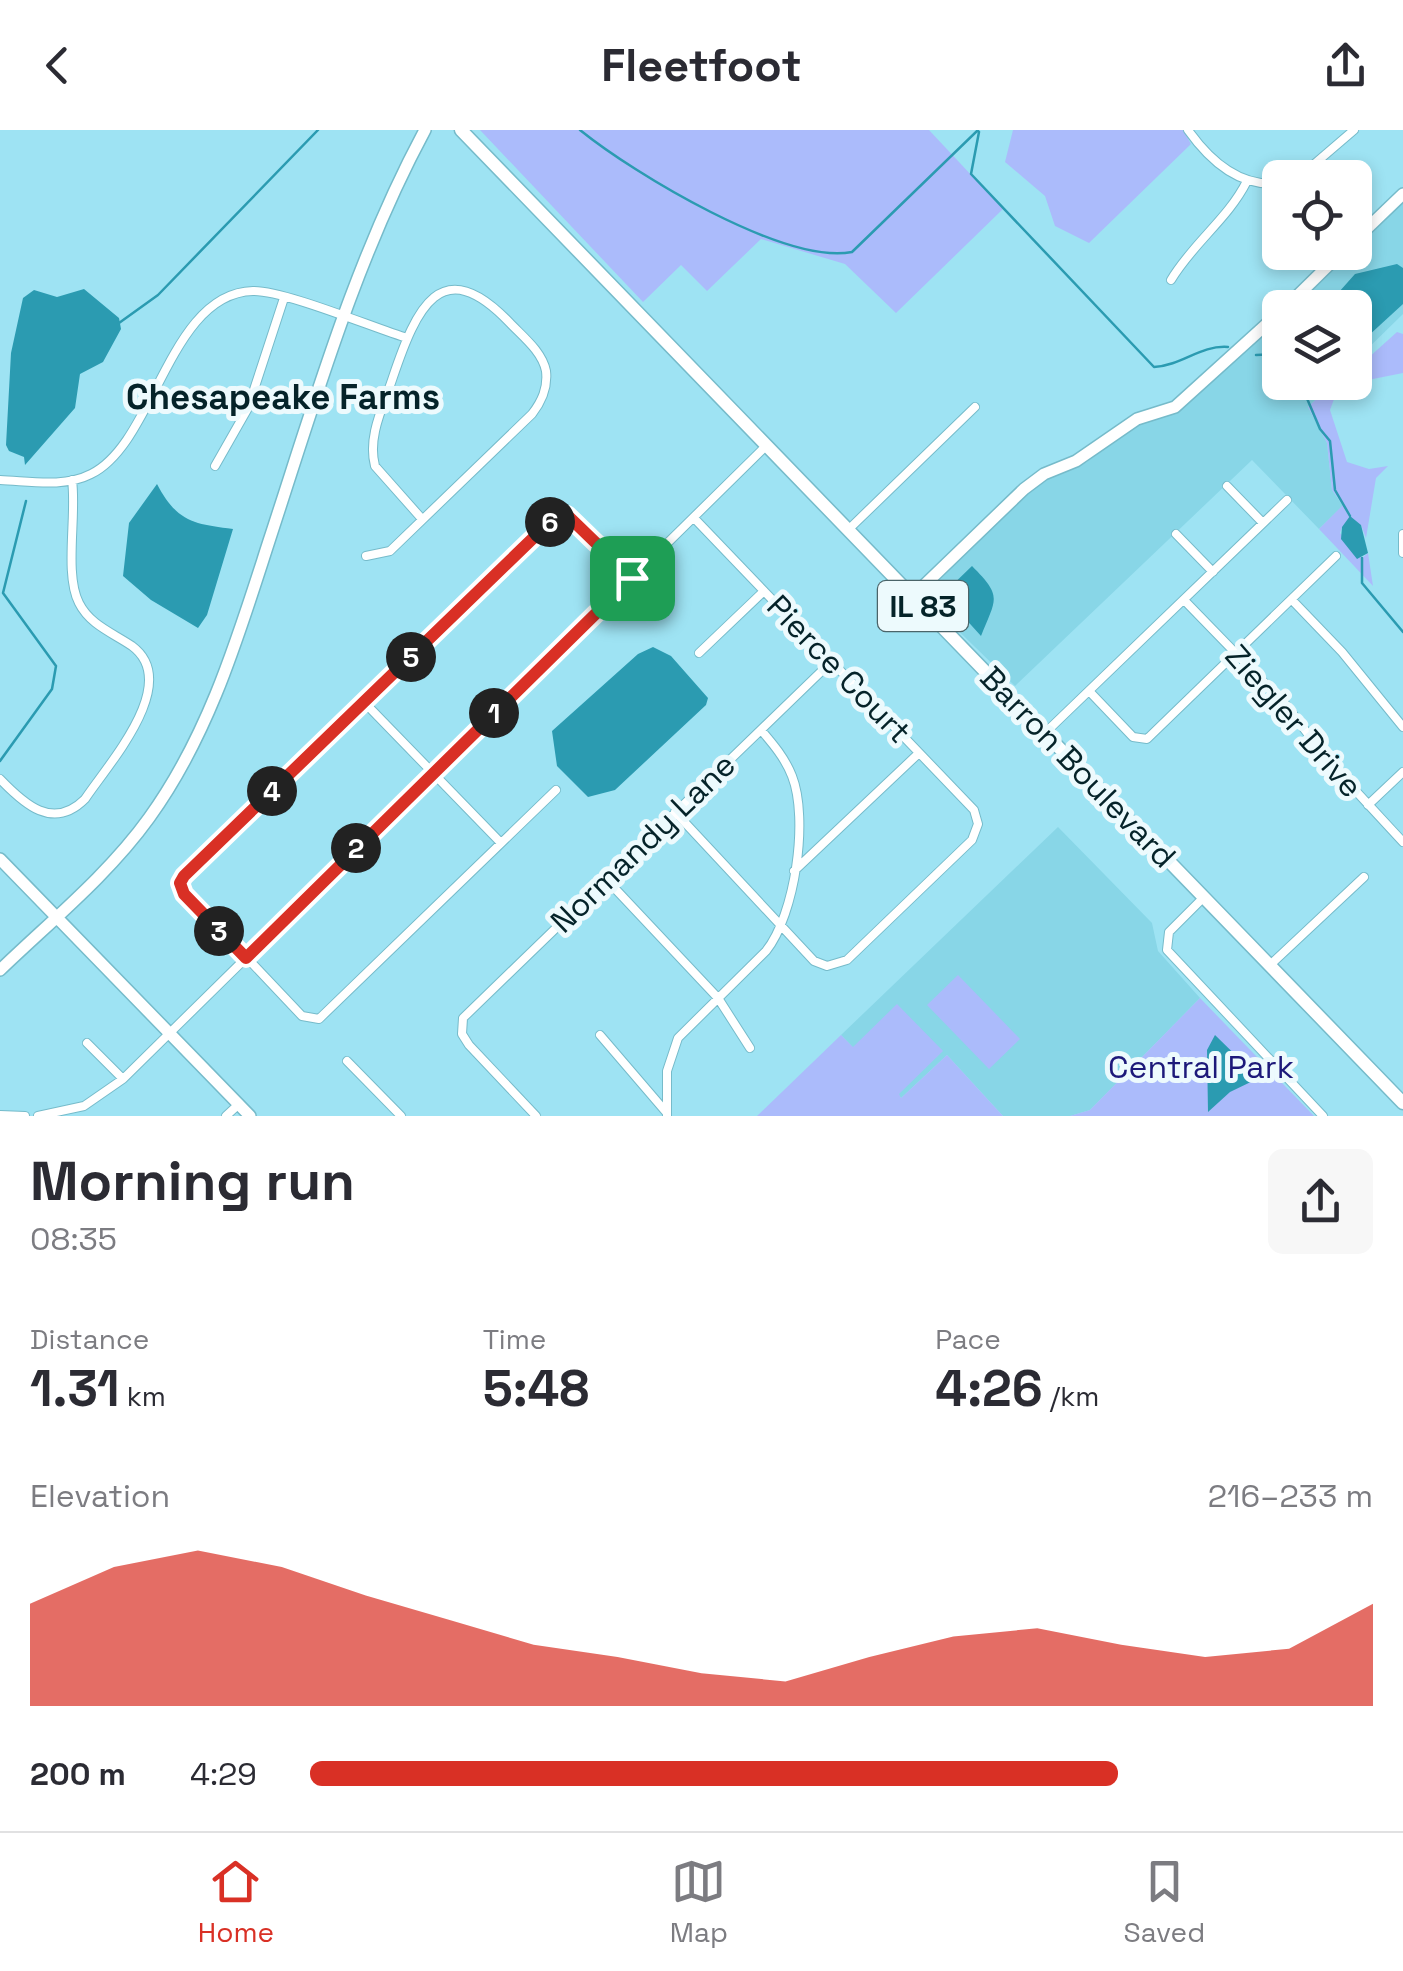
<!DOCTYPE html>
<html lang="en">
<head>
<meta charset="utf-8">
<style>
	body { margin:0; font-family:"Space Grotesk",sans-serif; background:#f7f7f7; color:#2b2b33; height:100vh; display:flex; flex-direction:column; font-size:38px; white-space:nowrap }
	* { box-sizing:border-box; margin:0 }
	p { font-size:32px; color:#7c7c81 }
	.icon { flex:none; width:55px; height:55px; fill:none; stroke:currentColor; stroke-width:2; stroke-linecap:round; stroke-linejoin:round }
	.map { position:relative; height:986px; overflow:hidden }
	.details { display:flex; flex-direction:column; background:#fff; flex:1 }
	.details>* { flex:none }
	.buttons { position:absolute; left:1262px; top:30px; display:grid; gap:20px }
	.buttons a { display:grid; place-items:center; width:110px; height:110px; border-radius:15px; background:#fff; box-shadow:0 5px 15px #0003; font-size:50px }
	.pin { position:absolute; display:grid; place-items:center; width:85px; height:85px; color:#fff; margin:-42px; border-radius:20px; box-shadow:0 5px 15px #0006 }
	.km { position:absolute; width:50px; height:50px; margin:-25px; border-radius:50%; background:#222; color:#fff; font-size:28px; line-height:50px; text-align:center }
	.round { display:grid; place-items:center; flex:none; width:105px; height:105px; border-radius:15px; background:#f7f7f7 }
	.head { display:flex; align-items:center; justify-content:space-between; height:170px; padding:0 30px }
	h1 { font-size:55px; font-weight:700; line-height:75px }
	.figures { display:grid; grid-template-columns:repeat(3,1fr); gap:15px; height:170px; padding:10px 30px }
	.figures div { display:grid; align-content:center }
	.figures b { font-size:50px; font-weight:700 }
	.figures small { font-size:28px; font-weight:400 }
	.figures p { font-size:28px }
	.chart { height:280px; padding:20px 30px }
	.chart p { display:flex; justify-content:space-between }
	.chart svg { width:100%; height:180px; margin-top:10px; fill:#d93025; opacity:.7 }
	ul { padding:0 30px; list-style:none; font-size:32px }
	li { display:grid; grid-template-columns:160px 120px 1fr; align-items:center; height:75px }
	li i { height:25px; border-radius:12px; background:#d93025 }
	header { display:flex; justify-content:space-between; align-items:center; height:130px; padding:0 30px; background:#fff; font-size:45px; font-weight:700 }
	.tabs { display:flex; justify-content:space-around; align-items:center; height:140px; border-top:2px solid #e1e1e2; background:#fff; font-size:28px; color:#7c7c81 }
	.tabs a { display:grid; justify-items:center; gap:5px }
	.tabs .active { color:#d93025 }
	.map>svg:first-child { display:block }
	.built { fill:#88d6e7 }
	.green { fill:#abbbfb }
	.water { fill:#2b9bb1 }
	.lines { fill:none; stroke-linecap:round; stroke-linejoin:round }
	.stream { stroke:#2b9bb1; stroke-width:2.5 }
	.street-casing { stroke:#76bbca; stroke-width:10 }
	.secondary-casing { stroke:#76bbca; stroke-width:14 }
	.primary-casing { stroke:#76bbca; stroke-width:15 }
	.street { stroke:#fff; stroke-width:8 }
	.secondary { stroke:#fff; stroke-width:11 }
	.primary { stroke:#fff; stroke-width:12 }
	.route-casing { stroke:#fff; stroke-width:20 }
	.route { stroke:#d93025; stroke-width:12 }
	.labels { text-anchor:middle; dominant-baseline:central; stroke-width:10; stroke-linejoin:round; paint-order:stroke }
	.shield { fill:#edfafd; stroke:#4b6469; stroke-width:2.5 }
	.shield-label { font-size:30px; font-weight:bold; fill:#052329 }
	.street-label { font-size:32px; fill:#052329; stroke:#edfafd }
	.park-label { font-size:32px; fill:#1d197a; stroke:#edfafd }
	.neighbourhood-label { font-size:35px; font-weight:bold; fill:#052329; stroke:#edfafd }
</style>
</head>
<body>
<header><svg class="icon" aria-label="back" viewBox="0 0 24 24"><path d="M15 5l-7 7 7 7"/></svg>Fleetfoot<svg class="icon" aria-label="share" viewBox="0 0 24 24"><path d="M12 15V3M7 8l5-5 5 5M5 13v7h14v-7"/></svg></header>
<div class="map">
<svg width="1403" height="986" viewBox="0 0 1403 986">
	<rect width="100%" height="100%" fill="#9ee3f3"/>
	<path class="built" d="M1403 70V184L1355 231V178H1290L1348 123 1355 122V116Z
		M1280 187V252L1333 253 1308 277 1327 313 1332 360 1343 376 1319 399 1252 330 1015 556 934 477 930 466 935 455 1028 358 1087 332 1134 296 1184 277Z
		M1058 697 1152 793 1158 821 1200 868 1090 980 1070 986H1003L947 925 901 968 841 905Z"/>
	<path class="green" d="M480 0H929L1003 79 896 183 845 134 761 109 707 161 681 135 643 172Z
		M1013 0H1183L1191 14 1089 113 1055 96 1045 66 1005 32Z
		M1397 202 1403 204V243L1368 250 1357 238Z
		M1333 253H1340L1330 280 1347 332 1369 339 1388 336 1376 348 1366 408 1361 395 1342 397 1340 403 1362 428 1368 423 1373 456 1319 399 1343 375 1332 360 1327 313 1308 277Z
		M958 845 1020 909 989 939 927 875Z
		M1200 868 1314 986H1070L1090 980Z
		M897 874 943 921 899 964 901 968 947 925 1003 986H757L841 905 853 917Z"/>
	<path class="water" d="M1397 134 1403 138V174L1355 218V178L1312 177 1331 171 1355 144Z
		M84 159 119 188 121 199 103 232 80 244 75 278 25 335 24 327 9 321 6 315 11 223 23 168 34 160 57 167Z
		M157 354C177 392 194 394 233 399L207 485 198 498 151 470 123 446 129 393Z
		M1350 386 1361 395 1368 423 1357 429 1341 409 1342 397Z
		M972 436C1003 467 996 468 981 506L943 464Z
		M653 517 671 526 708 568 706 575 615 660 588 667 557 636 552 601 638 524Z
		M1215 905 1259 948 1230 962 1208 982 1207 920Z"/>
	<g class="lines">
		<path class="stream" d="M580 0C633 43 785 135 852 122L978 0
			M979 2 971 44 1154 237C1183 235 1200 215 1228 217
			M119 193 158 165 318 0
			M1256 225 1280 224
			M1300 252 1320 299 1330 311 1335 360 1350 386
			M1362 428V453L1403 502
			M0 631 52 559 56 536 3 463 26 371"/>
		<defs>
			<path id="street" d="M1188 0C1210 31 1240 58 1280 53
				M1298 48 1354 0
				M1171 150C1193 113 1228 89 1247 51
				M215 336 248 278 284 168
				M0 350C29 351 64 358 91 344 155 313 169 163 253 161 283 160 374 198 407 208
				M1227 356 1263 393
				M849 399 975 277
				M1176 404 1213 442
				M1403 404V423
				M366 426 390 421 532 284C542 271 548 258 546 241 542 221 522 206 509 192 441 121 416 179 393 247 384 275 367 306 375 336L422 389
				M1184 470 1286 575 1330 633 1403 712
				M1292 470 1342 522 1403 597
				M699 523 764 461
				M1089 561 1133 607 1147 609 1336 426
				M364 572 501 713
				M1045 603 1287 370
				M0 649C24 674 53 701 85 669 109 633 182 553 132 516 113 503 90 495 79 473 64 444 77 385 72 350
				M556 660 319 889 302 886 181 758 184 746 556 386 572 388 632 448
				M1368 675 1403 642
				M675 682 814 831 827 836 847 830 972 710 978 694 974 680 694 388
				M794 741 919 623
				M606 749 718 868 750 918
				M1204 767 1169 802 1167 820 1323 986
				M1270 835 1364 747
				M600 905 666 982
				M87 913 123 949
				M347 931 401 986
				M0 985 25 986
				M38 986 84 976 123 949 767 315
				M226 986 239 974
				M536 986 469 915 462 904 463 888 831 532
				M667 986V941L678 908 766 821C795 785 809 689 792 646 785 628 773 614 761 600"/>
			<path id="secondary" d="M1355 110 1403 64
				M1285 178 1342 122
				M913 466 1024 359 1044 344 1076 331 1137 289 1175 277 1280 182
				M0 729 250 986
				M0 840C51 791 108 745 149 688 209 605 238 507 269 411 315 271 355 130 425 0"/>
			<path id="primary" d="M461 0 1403 973"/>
		</defs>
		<use href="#street" class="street-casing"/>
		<use href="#secondary" class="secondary-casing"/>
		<use href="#primary" class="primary-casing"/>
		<use href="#street" class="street"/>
		<use href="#secondary" class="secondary"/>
		<use href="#primary" class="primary"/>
	</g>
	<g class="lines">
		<defs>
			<path id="route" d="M567 385 632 448 246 828 184 764 180 753 184 746 556 386Z"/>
		</defs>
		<use href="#route" class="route-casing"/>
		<use href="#route" class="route"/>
	</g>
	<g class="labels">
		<rect class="shield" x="878" y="451" width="90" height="50" rx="8"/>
		<g class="shield-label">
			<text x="923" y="476">IL 83</text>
		</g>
		<g class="street-label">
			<text transform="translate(839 539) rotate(46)">Pierce Court</text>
			<text transform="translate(1294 591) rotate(49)">Ziegler Drive</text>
			<text transform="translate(1078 637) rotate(46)">Barron Boulevard</text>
			<text transform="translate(643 713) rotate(-44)">Normandy Lane</text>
		</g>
		<g class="park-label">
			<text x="1201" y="937">Central Park</text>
		</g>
		<g class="neighbourhood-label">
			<text x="283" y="267">Chesapeake Farms</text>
		</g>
	</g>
</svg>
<div class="buttons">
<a><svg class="icon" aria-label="locate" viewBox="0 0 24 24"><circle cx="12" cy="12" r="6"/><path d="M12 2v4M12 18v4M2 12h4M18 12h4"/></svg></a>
<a><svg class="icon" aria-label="layers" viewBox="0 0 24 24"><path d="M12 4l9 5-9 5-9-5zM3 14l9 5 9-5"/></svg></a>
</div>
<div class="pin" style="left:632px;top:448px;background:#1e9e55"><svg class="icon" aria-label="arrive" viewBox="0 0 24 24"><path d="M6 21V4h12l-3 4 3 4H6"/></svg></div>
<b class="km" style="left:494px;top:583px">1</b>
<b class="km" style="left:356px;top:718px">2</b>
<b class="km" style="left:219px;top:801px">3</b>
<b class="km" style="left:272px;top:661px">4</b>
<b class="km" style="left:411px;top:527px">5</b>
<b class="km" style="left:550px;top:392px">6</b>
</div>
<section class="details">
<div class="head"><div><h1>Morning run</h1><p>08:35</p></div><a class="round"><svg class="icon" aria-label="share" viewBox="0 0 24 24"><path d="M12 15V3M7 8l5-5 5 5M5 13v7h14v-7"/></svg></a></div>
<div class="figures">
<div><p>Distance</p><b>1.31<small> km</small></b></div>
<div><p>Time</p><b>5:48</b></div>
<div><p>Pace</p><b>4:26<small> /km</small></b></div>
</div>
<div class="chart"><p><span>Elevation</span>216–233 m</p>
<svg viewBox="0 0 160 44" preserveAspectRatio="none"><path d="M0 44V19L10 10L20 6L30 10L40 17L50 23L60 29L70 32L80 36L90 38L100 32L110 27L120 25L130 29L140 32L150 30L160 19V44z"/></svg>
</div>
<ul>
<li><b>200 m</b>4:29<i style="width:76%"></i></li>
</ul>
</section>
<nav class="tabs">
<a class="active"><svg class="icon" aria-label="home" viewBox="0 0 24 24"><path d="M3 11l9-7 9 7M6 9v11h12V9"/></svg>Home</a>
<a><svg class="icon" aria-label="map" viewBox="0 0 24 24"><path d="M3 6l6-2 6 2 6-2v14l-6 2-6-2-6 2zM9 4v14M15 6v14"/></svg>Map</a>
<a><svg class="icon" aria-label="saved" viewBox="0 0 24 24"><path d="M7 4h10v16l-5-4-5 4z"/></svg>Saved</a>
</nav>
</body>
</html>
